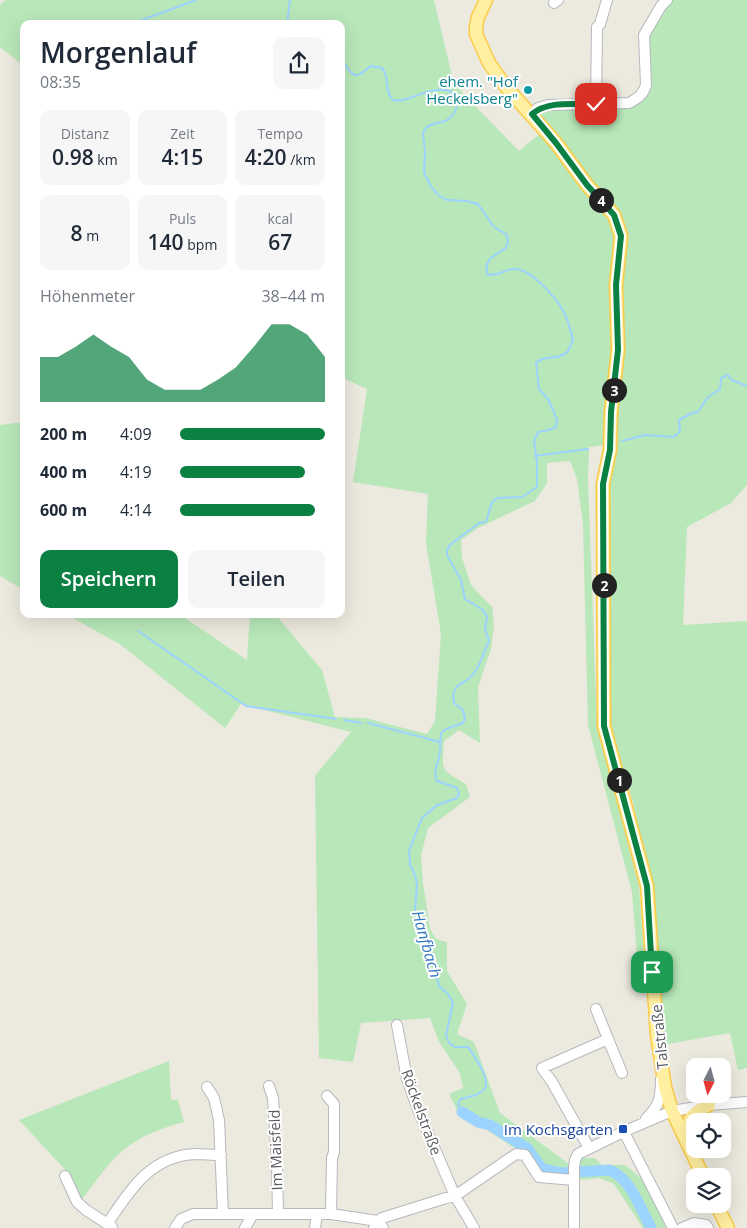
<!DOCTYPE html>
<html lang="de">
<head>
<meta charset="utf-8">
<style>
	body { margin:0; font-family:"Open Sans",sans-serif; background:#f6f6f7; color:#1f2937; height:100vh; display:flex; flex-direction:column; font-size:19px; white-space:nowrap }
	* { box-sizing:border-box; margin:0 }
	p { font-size:16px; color:#747a83 }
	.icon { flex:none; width:28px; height:28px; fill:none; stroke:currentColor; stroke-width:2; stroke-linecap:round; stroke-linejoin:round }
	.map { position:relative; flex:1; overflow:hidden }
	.panel { position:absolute; left:20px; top:20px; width:325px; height:598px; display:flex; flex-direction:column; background:#fff; border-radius:10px; box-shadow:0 5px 20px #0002 }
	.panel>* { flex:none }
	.needle { width:32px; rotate:186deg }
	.controls { position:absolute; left:686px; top:1058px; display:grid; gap:10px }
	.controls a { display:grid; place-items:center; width:45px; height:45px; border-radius:10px; background:#fff; box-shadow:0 5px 20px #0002; font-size:25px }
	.pin { position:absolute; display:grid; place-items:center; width:42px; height:42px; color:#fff; margin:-21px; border-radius:10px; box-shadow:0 2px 8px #0006 }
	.km { position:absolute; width:25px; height:25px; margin:-12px; border-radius:50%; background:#222; color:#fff; font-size:14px; line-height:25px; text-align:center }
	.round { display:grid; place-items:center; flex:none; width:52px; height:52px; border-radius:10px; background:#f6f6f7 }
	.headline { display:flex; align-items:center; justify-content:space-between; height:85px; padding:0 20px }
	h1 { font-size:28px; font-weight:600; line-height:38px }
	.figures { display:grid; grid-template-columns:repeat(3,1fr); gap:8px; height:85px; padding:5px 20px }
	.figures div { display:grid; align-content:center; border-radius:10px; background:#f6f6f7; text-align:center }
	.figures b { font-size:21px; font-weight:600 }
	.figures small { font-size:14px; font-weight:400 }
	.figures p { font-size:14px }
	.chart { height:140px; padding:10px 20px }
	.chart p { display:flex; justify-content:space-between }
	.chart svg { width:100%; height:90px; margin-top:5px; fill:#0b8043; opacity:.7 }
	.primary-button { display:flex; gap:10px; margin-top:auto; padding:10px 20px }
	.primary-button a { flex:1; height:58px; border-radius:10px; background:#0b8043; color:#fff; font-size:20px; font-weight:600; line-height:58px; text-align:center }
	.primary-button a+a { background:#f6f6f7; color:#1f2937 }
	ul { padding:0 20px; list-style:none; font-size:16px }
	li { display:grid; grid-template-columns:80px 60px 1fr; align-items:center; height:38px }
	li i { height:12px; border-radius:6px; background:#0b8043 }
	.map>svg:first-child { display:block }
	.green { fill:#b8e7b9 }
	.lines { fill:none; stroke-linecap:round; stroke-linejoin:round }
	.stream { stroke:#9cd3ff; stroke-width:2 }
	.river { stroke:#9cd3ff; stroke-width:11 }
	.minor-casing { stroke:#b5b8bd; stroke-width:12 }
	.major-casing { stroke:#fbca49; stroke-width:15 }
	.minor { stroke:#fff; stroke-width:10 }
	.major { stroke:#fff0a1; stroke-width:12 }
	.route-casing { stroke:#fff; stroke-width:10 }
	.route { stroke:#0b8043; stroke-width:6 }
	.culture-dot { fill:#0f9aa8; stroke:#fff; stroke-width:2 }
	.transit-dot { fill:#1a4fb4; stroke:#fff; stroke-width:2 }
	.labels { text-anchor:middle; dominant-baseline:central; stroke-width:4; stroke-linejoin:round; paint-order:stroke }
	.culture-label { font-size:15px; fill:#0d838f; stroke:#fff; text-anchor:end }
	.street-label { font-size:15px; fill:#585c61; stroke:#fff }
	.transit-label { font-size:15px; fill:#164399; stroke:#fff; text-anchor:end }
	.water-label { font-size:16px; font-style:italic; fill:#3579c1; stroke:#fff }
</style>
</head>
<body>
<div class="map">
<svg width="747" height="1228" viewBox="0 0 747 1228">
	<rect width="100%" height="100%" fill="#ece9de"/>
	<path class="green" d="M6 0H434L454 84 519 151 541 133V112L548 108 625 107 641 102 651 90 649 36 672 0H747V485L731 503 687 527 683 625 747 621V1068L738 1070 730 1033 662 1045 653 892 633 802 609 725 606 489 613 444 589 447 588 479 597 727 639 886 646 983 639 982 632 892 588 725 583 525 577 479 570 461 547 463V483L535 501 478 528 461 540 462 558 471 585 492 607 494 625 491 649 478 687 480 743 459 730 444 741C442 770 439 769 466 784L470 797 428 828 421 855 423 883 430 929 436 939 447 942V971L467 1004 457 1034 474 1042 500 1113 569 1164 570 1174H546L528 1157 485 1129 460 1116 449 1094 463 1088 460 1073 439 1042 430 1018 361 1023 353 1062 319 1058 315 776 351 732 241 704 225 728 121 645 66 614H179L247 660 250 614H275L322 670 335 717 365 718 427 734 435 721 441 634 426 543 428 494 353 482 367 389 345 379 341 381V24H24V66L0 47V5Z
		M24 422V590L0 576V425Z
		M169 1061 171 1100H178L184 1122C161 1128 140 1136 121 1152 107 1164 93 1186 81 1200L71 1176 19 1120Z
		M580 1158H595L602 1165H625L645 1181 666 1228H643L614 1184 599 1178 582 1180 578 1176Z"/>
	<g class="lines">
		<path class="stream" d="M131 24 196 0
			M287 24 290 0
			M341 59C346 64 351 79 360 74 364 72 368 68 371 66L382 68C390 77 384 92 393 100 406 104 427 87 445 90 451 91 454 93 456 99 459 108 453 117 445 121 440 123 434 123 430 125 426 127 424 130 423 134L425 151 424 172 430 185 438 195 447 200 466 201 478 204 493 226 507 235 508 242 506 248C495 255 482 260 488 275 499 275 505 270 514 269 530 268 553 295 561 307 568 317 570 329 573 340 571 343 570 349 567 352 559 361 544 354 536 363L539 389 548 399 553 410 557 420 556 427 549 430 538 432 534 441 537 462V487L522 497 497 498 492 502 486 522 479 523 450 545 447 550V555L461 580 465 599 483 610 487 617 485 629 489 641C484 651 481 664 474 673 466 686 450 681 454 703L463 710 465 719 463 723 446 729 441 733C440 741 441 749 439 757 437 766 433 772 437 781L457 788 459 794 457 798 437 805 422 818 409 851 410 865 415 875 417 884 415 911 426 933 439 986 448 994 453 1003 446 1035 449 1043 455 1047H468C475 1057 490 1078 485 1089L476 1095 461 1099 458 1104 462 1112
			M622 441 645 435 674 437 680 431 679 420 692 413 698 412 708 397 720 389 721 378 728 375 732 380 747 386
			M535 456 588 449
			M138 631 246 706 336 719
			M344 720 361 723
			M368 723 440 742"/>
		<path class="river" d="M462 1112 478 1122 490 1125 527 1148 542 1169 561 1173 609 1170C631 1178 640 1208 651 1228"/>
		<defs>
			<path id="minor" d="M554 3 558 0
				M596 105 597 27 600 24 607 0
				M532 114 538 108 548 105 629 103C638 98 643 95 646 85L644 35 661 6 667 0
				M397 1025 407 1079 419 1112 455 1196 474 1228
				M608 1039 622 1073
				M269 1086 273 1098 277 1162 278 1214
				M207 1087 214 1098 219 1120 223 1214
				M327 1096 334 1104V1152L332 1158 331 1214
				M646 1119C659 1106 661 1098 661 1079
				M624 1132 673 1228
				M589 1148 552 1082 542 1068 608 1039 596 1009
				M65 1176 77 1202 86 1210 112 1227
				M107 1224C130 1191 149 1157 194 1154 203 1154 212 1155 221 1155
				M175 1228 181 1219 193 1214H331L378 1221 382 1218 446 1198 455 1196 516 1154 525 1155 539 1177 574 1180
				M245 1228 253 1214
				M315 1228 317 1214
				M374 1228 378 1221 383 1228
				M574 1228V1167L575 1160 578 1154 625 1131 672 1111 709 1105 747 1102
				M682 1228 694 1223 706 1225 708 1228"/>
			<path id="major" d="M486 0 478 17 476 27V34L489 63 506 87 556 143 587 185 614 215 621 236 616 285 618 350 611 412 610 450 603 484 604 726 647 886 657 1035 665 1087 672 1111 703 1176
				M689 1142C685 1121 691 1113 709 1105
				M716 1204 728 1228"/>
		</defs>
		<use href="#minor" class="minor-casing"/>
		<use href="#major" class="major-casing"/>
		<use href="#minor" class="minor"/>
		<use href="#major" class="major"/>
	</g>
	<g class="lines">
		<defs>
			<path id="route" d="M596 104C575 105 549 100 532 114L556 143 587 185 614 215 621 236 616 285 618 350 611 412 610 450 603 484 604 726 647 886 652 972"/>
		</defs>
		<use href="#route" class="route-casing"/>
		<use href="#route" class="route"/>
	</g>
	<circle class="culture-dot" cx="528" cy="90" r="5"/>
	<rect class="transit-dot" x="618" y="1124" width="10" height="10" rx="2.5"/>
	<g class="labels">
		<g class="culture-label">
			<text x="518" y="81">ehem. "Hof<tspan x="518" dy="17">Heckelsberg"</tspan></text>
		</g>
		<g class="street-label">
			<text transform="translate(659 1037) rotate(-96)">Talstraße</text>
			<text transform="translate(422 1112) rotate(70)">Röckelstraße</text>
			<text transform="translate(275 1150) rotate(-92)">Im Maisfeld</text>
		</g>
		<g class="transit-label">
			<text x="613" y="1129">Im Kochsgarten</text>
		</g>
		<g class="water-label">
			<text transform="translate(427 944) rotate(74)">Hanfbach</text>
		</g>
	</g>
</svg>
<div class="controls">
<a><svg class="needle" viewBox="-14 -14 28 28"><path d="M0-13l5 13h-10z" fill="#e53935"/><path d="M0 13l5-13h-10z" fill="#747a83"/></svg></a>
<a><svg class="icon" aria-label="locate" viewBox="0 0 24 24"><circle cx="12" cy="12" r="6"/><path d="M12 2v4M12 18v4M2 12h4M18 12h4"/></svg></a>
<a><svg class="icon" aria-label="layers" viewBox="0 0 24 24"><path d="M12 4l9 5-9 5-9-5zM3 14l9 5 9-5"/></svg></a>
</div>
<div class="pin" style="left:652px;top:972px;background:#1e9e55"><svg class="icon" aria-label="arrive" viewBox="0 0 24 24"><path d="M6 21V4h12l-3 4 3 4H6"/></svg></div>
<div class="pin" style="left:596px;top:104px;background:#d93025"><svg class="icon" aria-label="check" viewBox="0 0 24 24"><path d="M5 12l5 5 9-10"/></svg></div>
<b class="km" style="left:619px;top:780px">1</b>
<b class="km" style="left:604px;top:585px">2</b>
<b class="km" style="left:614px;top:390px">3</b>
<b class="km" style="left:601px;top:200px">4</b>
<section class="panel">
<div class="headline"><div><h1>Morgenlauf</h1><p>08:35</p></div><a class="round"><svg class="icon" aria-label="share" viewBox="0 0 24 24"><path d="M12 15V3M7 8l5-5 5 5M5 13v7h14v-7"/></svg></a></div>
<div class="figures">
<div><p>Distanz</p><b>0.98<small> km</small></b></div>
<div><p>Zeit</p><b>4:15</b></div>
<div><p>Tempo</p><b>4:20<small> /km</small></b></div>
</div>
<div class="figures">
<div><b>8<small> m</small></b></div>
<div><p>Puls</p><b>140<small> bpm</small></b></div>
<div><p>kcal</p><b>67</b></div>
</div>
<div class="chart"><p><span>Höhenmeter</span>38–44 m</p>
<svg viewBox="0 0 160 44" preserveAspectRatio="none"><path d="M0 44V22L10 22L20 17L30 11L40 17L50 22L60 33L70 38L80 38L90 38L100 33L110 27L120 17L130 6L140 6L150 11L160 22V44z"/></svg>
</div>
<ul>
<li><b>200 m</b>4:09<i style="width:100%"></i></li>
<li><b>400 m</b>4:19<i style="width:86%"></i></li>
<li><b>600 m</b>4:14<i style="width:93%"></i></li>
</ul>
<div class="primary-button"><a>Speichern</a><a>Teilen</a></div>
</section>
</div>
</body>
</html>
